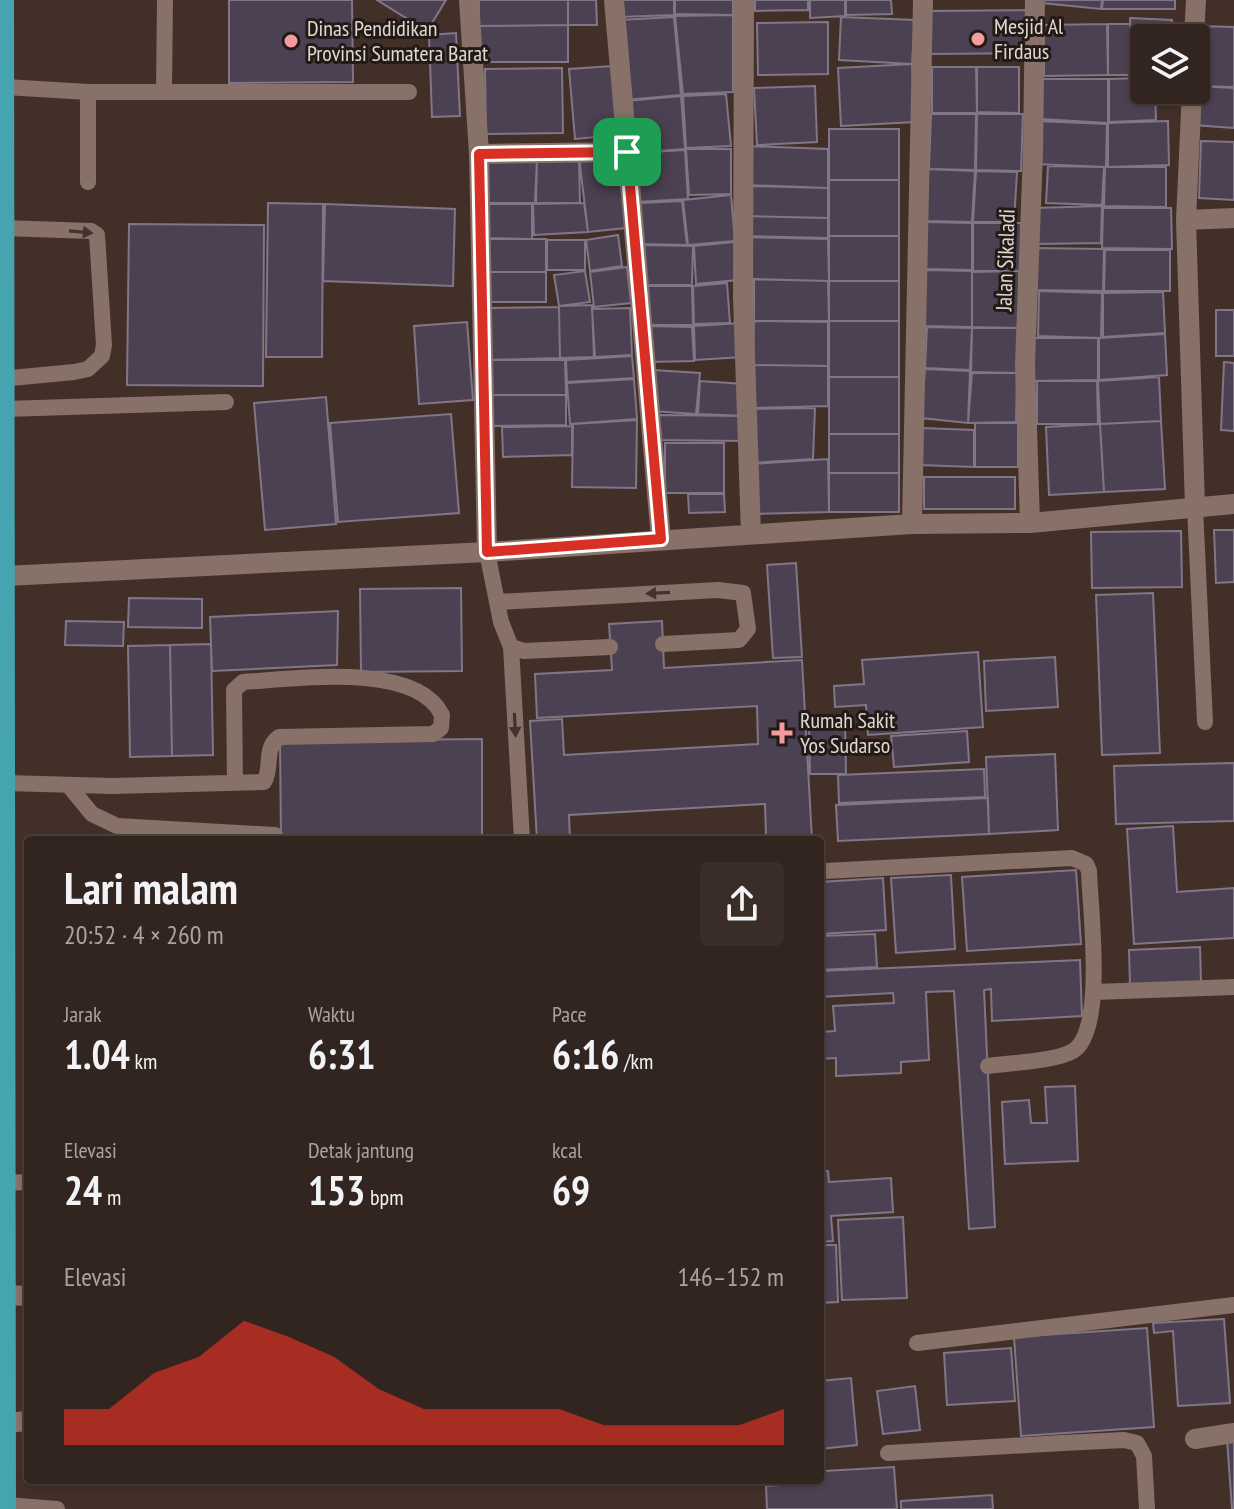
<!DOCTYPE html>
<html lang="id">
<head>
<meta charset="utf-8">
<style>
	body { margin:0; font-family:"PT Sans Narrow",sans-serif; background:#3a2c27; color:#f1f3f6; height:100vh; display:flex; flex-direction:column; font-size:30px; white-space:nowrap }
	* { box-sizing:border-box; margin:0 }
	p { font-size:26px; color:#a8a4a4 }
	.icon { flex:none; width:44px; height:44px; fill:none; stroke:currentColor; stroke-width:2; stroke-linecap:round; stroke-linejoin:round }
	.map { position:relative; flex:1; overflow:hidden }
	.sheet { position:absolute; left:24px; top:836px; width:800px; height:648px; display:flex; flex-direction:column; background:#32241e; border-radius:8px; box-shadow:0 2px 6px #0004,0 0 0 2px #4d413c }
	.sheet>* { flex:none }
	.buttons { position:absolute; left:1130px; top:24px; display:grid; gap:16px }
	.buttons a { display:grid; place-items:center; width:80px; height:80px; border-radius:8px; background:#32241e; box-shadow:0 2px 6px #0004,0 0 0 2px #4d413c; font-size:40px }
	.pin { position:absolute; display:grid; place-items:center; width:68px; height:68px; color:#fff; margin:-34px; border-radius:16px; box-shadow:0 4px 12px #0006 }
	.round { display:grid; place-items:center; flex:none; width:84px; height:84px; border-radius:8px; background:#3a2c27 }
	.summary { display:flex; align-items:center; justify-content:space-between; height:136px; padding:0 40px }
	h1 { font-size:44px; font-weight:700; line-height:60px }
	.metrics { display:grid; grid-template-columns:repeat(3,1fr); gap:12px; height:136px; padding:8px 40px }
	.metrics div { display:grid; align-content:center }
	.metrics b { font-size:40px; font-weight:700 }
	.metrics small { font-size:22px; font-weight:400 }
	.metrics p { font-size:22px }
	.chart { height:224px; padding:16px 40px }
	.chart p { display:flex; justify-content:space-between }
	.chart svg { width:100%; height:144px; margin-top:8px; fill:#d93025; opacity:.7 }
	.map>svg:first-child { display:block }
	.building { fill:#4c4152; stroke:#817688; stroke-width:2 }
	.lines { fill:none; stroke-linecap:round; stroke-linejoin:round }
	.service { stroke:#877168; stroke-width:16 }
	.minor { stroke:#877168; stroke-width:20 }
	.primary { stroke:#45a4af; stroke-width:20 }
	.oneway { fill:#40342f }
	.route-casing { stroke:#fff; stroke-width:16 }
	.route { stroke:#d93025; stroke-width:10 }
	.poi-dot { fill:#f49b9f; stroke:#221a16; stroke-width:3 }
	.labels { text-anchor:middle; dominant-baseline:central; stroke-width:6; stroke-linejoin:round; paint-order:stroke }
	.poi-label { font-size:22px; fill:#e3d6d1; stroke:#221a16; text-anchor:start }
	.street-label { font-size:22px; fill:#e3d6d1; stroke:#221a16 }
</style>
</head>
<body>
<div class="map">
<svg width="1234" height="1509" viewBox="0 0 1234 1509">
	<rect width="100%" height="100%" fill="#423028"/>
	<path class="building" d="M229 0H352L353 82 229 83Z
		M377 0H446L427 31Z
		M479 0H568V25L479 26Z
		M568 0H596L597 25H568Z
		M619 0H674V15L620 17Z
		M675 0H733V15L675 14Z
		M755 0H808V10L755 11Z
		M810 0H845V16L810 18Z
		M846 0H891L892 14 846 15Z
		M1042 0H1102L1101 9 1042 3Z
		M1103 0H1175V9H1102Z
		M1033 10 1032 53 928 54 927 11Z
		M733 15V92L683 94 675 16Z
		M674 17 681 95 626 100 620 20Z
		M841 17 915 20 912 64 839 60Z
		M1130 18 1172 20V38H1144V68H1132Z
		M828 22V74L758 75 757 23Z
		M1107 24 1108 75 1044 76V25Z
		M1108 24H1130L1131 75H1108Z
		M568 25V62H479V26Z
		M1198 26 1234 27V87L1196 86Z
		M456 33 460 116 432 117 429 35Z
		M912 64 915 122 841 126 838 68Z
		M612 66 618 135 575 139 569 69Z
		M932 67H976L977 113H932Z
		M977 67H1019V113L977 112Z
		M562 68 563 133 486 134 485 69Z
		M1144 78V90H1155L1156 120 1109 122V79Z
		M1041 79H1108V123L1040 119Z
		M815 86 817 142 757 145 754 88Z
		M1196 86 1234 88V128L1193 125Z
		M726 94 731 146 686 148 683 96Z
		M681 96 685 149 630 153 626 101Z
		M931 114H976L975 170 929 169Z
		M977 114H1023L1021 171 976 170Z
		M1036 121 1107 124 1106 167 1035 164Z
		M1168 121 1169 165 1108 167V123Z
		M829 129H899V180H829Z
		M1201 141 1234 142V200L1199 198Z
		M745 146 828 149V188L746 185Z
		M686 149H731V194L689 195Z
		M685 150 688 199 637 202 634 153Z
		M617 153 626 228 588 232 579 157Z
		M482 157 537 158 535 203H481Z
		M579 157 580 203H536L537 158Z
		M1048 166 1104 167 1102 205 1046 203Z
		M1105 167H1166V207L1104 206Z
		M927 169 975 171 972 222 925 221Z
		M976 171 1017 172 1014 222H973Z
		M829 180H899V236H829Z
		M748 186 828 188V218L745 216Z
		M731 195 735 241 688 245 683 200Z
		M682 201 687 245 641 244V203Z
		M268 203 323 204 322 357H266Z
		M584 203 588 232 534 235 533 204Z
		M325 204 455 209 453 286 323 281Z
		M481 204H532V239L481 238Z
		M1102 206 1101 243 1036 244 1035 208Z
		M1103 208H1171L1172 249 1102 248Z
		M745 216 828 218V238L744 236Z
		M925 222 972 223V270L925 269Z
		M973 223H1021V271H973Z
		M129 224 264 225 263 386 127 385Z
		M618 235 622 266 590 271 586 240Z
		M829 236H899V281H829Z
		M744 237 828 239 829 281 745 279Z
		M487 239H546V272H487Z
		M547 240H585V270H547Z
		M734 242 738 280 696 284 694 246Z
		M644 245 693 246 692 285H644Z
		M1032 248 1104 249 1103 291 1031 290Z
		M1105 250H1170V291H1104Z
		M627 267 631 303 594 307 590 272Z
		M925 270 972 271V327L924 326Z
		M585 271 590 302 559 306 554 275Z
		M1019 271V328L972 327V272Z
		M487 272H546V302H487Z
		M754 279 828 281 829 321H754Z
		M829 281H899V321H829Z
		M727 283 730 323 694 324 693 286Z
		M648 286H692L693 325H648Z
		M1039 291 1102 293 1101 338 1038 336Z
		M1163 292 1165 333 1103 337V293Z
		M592 305 594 357 560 358 559 306Z
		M559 307 560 358 486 360 485 308Z
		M630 308 632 355 595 357 592 309Z
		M1216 310H1234V356H1216Z
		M754 321 828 322V366L753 365Z
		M829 321H899V377H829Z
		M467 322 473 400 419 404 414 326Z
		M741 323 743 357 695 360 694 326Z
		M648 326 692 327 694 361 649 362Z
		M927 327 972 328 970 370 925 368Z
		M972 328H1019L1018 373 971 372Z
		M1165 334 1167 375 1099 380V338Z
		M1030 338H1098V380L1030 381Z
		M632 356 634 378 567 382 566 360Z
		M486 360H565L566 395H487Z
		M1224 362 1234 363V431L1221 430Z
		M753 365 828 366V406L753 408Z
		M925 369 970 371 968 423 921 418Z
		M653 370 700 373 696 414 651 411Z
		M972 373H1017L1016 422 968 423Z
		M829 377H899V434H829Z
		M1159 377 1161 421 1100 424 1098 381Z
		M634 379 637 419 570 424 567 383Z
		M700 381 744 384V416L698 414Z
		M1037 381H1097L1098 424H1037Z
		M487 395H566V425L487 426Z
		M326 397 336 524 265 530 254 403Z
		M815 408 813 459 752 463 753 409Z
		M451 414 459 513 338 522 330 423Z
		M659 415 744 416 743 441 658 440Z
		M637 420 636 488 572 487 573 424Z
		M1161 421 1165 489 1104 492 1100 424Z
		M975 423H1018V467H975Z
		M1100 424 1104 492 1049 495 1046 427Z
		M572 426V455L503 457 502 427Z
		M921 428 974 430V467L919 465Z
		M829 434H899V473H829Z
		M665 443H724V493H665Z
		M828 459 829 512 753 514 752 464Z
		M829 473H899V512H829Z
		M924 477H1015V509H924Z
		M688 494H724L725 512 689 513Z
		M1214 530H1234V582L1216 583Z
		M1181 531 1182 587 1092 588 1091 532Z
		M796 563 802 657 773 658 767 565Z
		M461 588 462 671 361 672 360 589Z
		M1153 593 1160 753 1102 755 1096 595Z
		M129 598 202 599V628L128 627Z
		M338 611 337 665 212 671 210 617Z
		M66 621 124 622 123 646 65 645Z
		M662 621 664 668 802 660 812 840H704L766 836 765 804 569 815 570 840H537L530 721 562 719 564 755 758 744 757 706 537 718 535 674 612 670 609 624Z
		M211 644 213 755 172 756 170 645Z
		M170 645 172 756 130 757 128 646Z
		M978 652 983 727 868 735 866 705 835 707 834 686 864 684 862 660Z
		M1055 657 1058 707 986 711 984 661Z
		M809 722H845L846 774H810Z
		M967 731 969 762 894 767 891 736Z
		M482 739V840H281L280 741Z
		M1055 754 1058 830 989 834 986 757Z
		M1234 763V821L1116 824 1114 766Z
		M984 769 985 797 839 803 838 775Z
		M988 798 989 834 838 841 836 805Z
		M1173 826 1177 892 1234 888V938L1134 944 1127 829Z
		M129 833 219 835V840H129Z
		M1076 870 1081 944 967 951 962 877Z
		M951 875 955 949 896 953 891 878Z
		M883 878 886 930 820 934V882Z
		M875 934 877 967 820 970V936Z
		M1200 947 1201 982 1130 985 1129 950Z
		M1080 960 1082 1016 992 1021 991 989 984 990 995 1227 969 1229 954 991 926 992 929 1060 901 1062V1073L836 1076V1058L820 1059V1032L835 1031 833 1006 894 1003 893 993 820 997V971Z
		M1075 1086 1078 1161 1005 1164 1002 1102 1029 1100 1031 1123H1047L1045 1087Z
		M828 1171 829 1182 891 1178 893 1212 831 1216 833 1241 820 1242V1172Z
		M903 1217 907 1298 842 1300 838 1220Z
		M820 1245H836L838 1302 820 1303Z
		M1224 1319 1230 1403 1178 1406 1173 1331 1154 1333 1153 1323Z
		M1147 1328 1154 1427 1021 1436 1014 1337Z
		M1011 1348 1015 1401 947 1405 944 1353Z
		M851 1378 857 1445 820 1449V1381Z
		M915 1386 920 1430 883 1434 877 1391Z
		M1234 1438V1509H1232L1227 1439Z
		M820 1454H822L824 1471 894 1467 897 1509H767L766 1486 782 1485V1480H820Z
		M992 1495 993 1509H901V1501Z"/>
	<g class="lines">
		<path class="service" d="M165 0 164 92H409
			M5 87 88 92H164
			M88 182V92
			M0 379 74 372 88 369 102 356 104 345 97 235 91 231 3 228
			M6 409 226 402
			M1195 507 1205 722
			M487 552 501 622 511 647 522 840
			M498 602 718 590 743 593 748 629 739 640 663 644
			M511 647 524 651 610 647
			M6 783 112 786 264 782C273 767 263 749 279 737L433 734 441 728 442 715C416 661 292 679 243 682L234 690 235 782
			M69 786 92 814 117 826 275 835
			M825 871 1072 858 1086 864 1089 871C1090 908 1106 1031 1073 1051 1057 1061 1009 1063 988 1066
			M1095 992 1234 987
			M5 1183 28 1182
			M917 1343 1234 1305
			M888 1453 1062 1443 1124 1440 1137 1443 1144 1456 1147 1509
			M6 1505 57 1509"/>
		<path class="minor" d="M469 0 479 154 487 552
			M614 0 661 539
			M744 0 743 297 751 534
			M1194 38 1196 0
			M1192 90 1186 220 1195 507
			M479 154 627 152
			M1186 220 1234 218
			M1030 523 1025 364 1033 152 1035 0
			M912 524 923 0
			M5 576 487 552 912 524 1030 523 1234 504
			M6 1295 28 1296
			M6 1423 28 1421
			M1195 1439 1234 1433"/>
		<path class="primary" d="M4 0 6 1509"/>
	</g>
	<defs><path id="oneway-solid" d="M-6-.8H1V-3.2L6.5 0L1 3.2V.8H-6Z" transform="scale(2)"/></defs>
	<g class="oneway">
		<use href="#oneway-solid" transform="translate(81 232) rotate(5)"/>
		<use href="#oneway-solid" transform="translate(658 593) rotate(177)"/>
		<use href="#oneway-solid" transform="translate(515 725) rotate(87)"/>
	</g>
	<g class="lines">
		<defs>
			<path id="route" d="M627 152 661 539 487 552 479 154Z"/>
		</defs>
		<use href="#route" class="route-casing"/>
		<use href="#route" class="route"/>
	</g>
	<g class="poi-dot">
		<circle cx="978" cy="39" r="8"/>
		<circle cx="291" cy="41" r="8"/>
		<path d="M778 721h8v8h8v8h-8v8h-8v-8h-8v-8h8z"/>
	</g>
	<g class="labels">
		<g class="poi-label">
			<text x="994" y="26">Mesjid Al<tspan x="994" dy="25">Firdaus</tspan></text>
			<text x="307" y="28">Dinas Pendidikan<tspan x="307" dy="25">Provinsi Sumatera Barat</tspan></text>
			<text x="800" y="720">Rumah Sakit<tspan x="800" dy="25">Yos Sudarso</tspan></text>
		</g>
		<g class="street-label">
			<text transform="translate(1005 260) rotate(-88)">Jalan Sikaladi</text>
		</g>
	</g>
</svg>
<div class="buttons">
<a><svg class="icon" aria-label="layers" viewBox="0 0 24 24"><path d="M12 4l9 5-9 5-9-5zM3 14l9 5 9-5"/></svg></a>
</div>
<div class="pin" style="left:627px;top:152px;background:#1e9e55"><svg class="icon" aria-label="arrive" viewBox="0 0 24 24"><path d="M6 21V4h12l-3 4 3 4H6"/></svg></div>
<section class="sheet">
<div class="summary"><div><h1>Lari malam</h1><p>20:52 · 4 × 260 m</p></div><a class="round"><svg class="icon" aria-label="share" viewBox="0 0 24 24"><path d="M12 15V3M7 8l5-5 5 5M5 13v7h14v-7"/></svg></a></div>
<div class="metrics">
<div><p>Jarak</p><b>1.04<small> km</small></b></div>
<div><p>Waktu</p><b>6:31</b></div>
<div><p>Pace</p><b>6:16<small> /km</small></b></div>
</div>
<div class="metrics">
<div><p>Elevasi</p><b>24<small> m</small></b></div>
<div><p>Detak jantung</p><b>153<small> bpm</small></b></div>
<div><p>kcal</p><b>69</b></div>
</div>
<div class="chart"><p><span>Elevasi</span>146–152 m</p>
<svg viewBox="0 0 160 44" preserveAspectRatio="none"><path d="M0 44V33L10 33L20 22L30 17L40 6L50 11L60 17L70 27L80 33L90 33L100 33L110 33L120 38L130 38L140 38L150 38L160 33V44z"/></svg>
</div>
</section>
</div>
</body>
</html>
